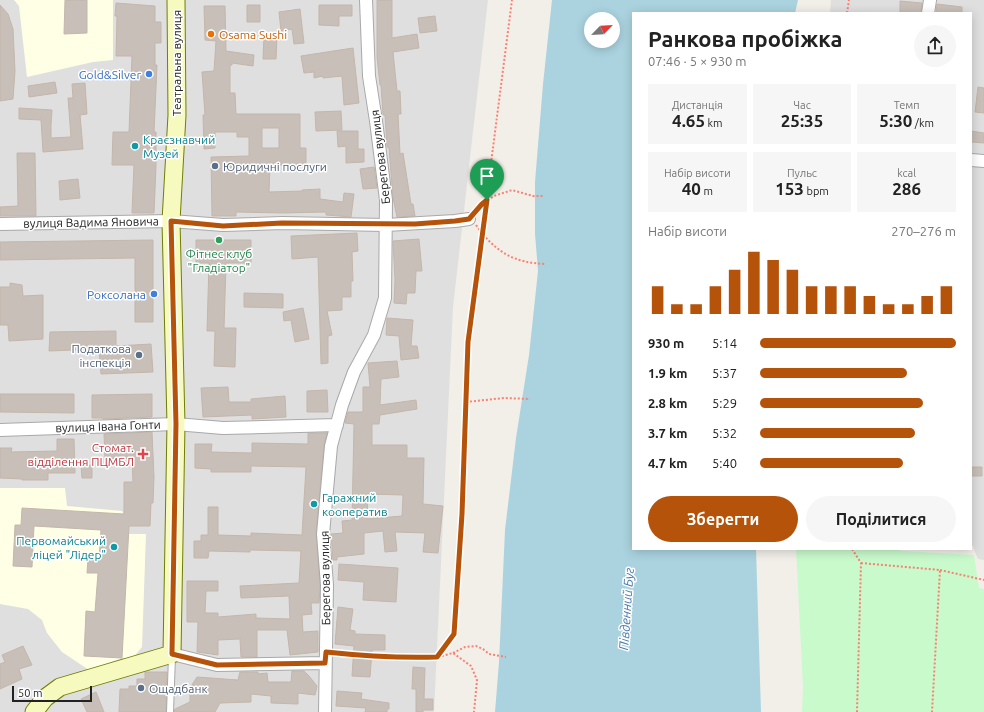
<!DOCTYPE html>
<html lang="uk">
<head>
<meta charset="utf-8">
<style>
	body { margin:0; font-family:Ubuntu,sans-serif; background:#f6f6f6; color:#222; height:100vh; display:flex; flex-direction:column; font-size:15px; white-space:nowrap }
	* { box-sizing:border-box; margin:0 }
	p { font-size:13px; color:#767676 }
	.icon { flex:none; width:22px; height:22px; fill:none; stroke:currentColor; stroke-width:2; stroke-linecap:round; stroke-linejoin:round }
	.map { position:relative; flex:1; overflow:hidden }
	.details { position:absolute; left:632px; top:12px; width:340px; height:538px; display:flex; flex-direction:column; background:#fff; border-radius:0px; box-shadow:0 2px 10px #0003 }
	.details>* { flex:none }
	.needle { width:26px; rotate:65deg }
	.fabs { position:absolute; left:584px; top:12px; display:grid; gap:8px }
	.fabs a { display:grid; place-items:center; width:36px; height:36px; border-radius:50%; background:#fff; box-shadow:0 2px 10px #0003; font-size:20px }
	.scale { position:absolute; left:12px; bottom:10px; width:80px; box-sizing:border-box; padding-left:4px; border:2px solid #222; border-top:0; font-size:11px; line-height:14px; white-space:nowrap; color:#222; -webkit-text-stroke:3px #fff; paint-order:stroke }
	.pin { position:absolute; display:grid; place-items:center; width:34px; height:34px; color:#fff; margin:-41px -17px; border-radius:50% 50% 50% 0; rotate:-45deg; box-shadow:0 0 4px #0007 }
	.pin .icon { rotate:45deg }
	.round { display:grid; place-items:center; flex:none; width:42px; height:42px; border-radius:21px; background:#f6f6f6 }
	.overview { display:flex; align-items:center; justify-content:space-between; height:68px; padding:0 16px }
	h1 { font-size:22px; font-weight:700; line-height:30px }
	.metrics { display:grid; grid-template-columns:repeat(3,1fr); gap:6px; height:68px; padding:4px 16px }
	.metrics div { display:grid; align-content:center; border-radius:0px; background:#f6f6f6; text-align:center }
	.metrics b { font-size:17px; font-weight:700 }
	.metrics small { font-size:11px; font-weight:400 }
	.metrics p { font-size:11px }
	.chart { height:112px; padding:8px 16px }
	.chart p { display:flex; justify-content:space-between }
	.chart svg { width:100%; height:72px; margin-top:4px; stroke:#b45309; stroke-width:6 }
	.primary-button { display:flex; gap:8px; margin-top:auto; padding:8px 16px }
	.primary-button a { flex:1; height:46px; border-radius:24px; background:#b45309; color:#fff; font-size:16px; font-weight:700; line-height:46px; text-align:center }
	.primary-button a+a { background:#f6f6f6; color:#222 }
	ul { padding:0 16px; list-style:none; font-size:13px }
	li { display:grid; grid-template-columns:64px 48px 1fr; align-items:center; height:30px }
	li i { height:10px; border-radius:5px; background:#b45309 }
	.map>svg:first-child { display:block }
	.residential { fill:#e0dfdf }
	.education { fill:#ffffe5 }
	.park { fill:#c8facc }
	.water { fill:#aad3df; fill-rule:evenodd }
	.building { fill:#c7bfb8; stroke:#c4b6ab; fill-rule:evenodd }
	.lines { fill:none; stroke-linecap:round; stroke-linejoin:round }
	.lane-casing { stroke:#a9a9a9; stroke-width:8 }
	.street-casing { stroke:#a9a9a9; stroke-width:14 }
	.secondary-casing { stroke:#707d05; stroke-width:19 }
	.path { stroke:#fa8072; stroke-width:2; stroke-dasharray:2 2; stroke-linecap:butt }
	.lane { stroke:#fff; stroke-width:6 }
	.street { stroke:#fff; stroke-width:12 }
	.secondary { stroke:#f7fabf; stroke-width:17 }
	.route-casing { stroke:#fff; stroke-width:8 }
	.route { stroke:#b45309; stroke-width:5 }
	.food-dot { fill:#e8710a; stroke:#fff; stroke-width:1.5 }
	.shop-dot { fill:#3f7fe0; stroke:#fff; stroke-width:1.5 }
	.culture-dot { fill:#0f9aa8; stroke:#fff; stroke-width:1.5 }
	.service-dot { fill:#5c6f8a; stroke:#fff; stroke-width:1.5 }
	.leisure-dot { fill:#2e9e5b; stroke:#fff; stroke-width:1.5 }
	.health-dot { fill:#e0444e; stroke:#fff; stroke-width:1.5 }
	.labels { text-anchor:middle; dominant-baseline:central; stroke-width:3; stroke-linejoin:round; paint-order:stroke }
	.food-label { font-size:12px; fill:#c56008; stroke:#fff; text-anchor:start }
	.street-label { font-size:12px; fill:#222; stroke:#fff }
	.shop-label { font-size:12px; fill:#366cbe; stroke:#fff; text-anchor:end }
	.culture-label { font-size:12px; fill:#0d838f; stroke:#fff; text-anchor:start }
	.service-label { font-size:12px; fill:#4e5e75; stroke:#fff; text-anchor:start }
	.leisure-label { font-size:12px; fill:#27864d; stroke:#fff }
	.health-label { font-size:12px; fill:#be3a42; stroke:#fff; text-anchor:end }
	.water-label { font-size:13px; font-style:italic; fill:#4a7aab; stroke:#fff }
</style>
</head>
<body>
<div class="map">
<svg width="984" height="712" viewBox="0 0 984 712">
	<rect width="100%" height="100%" fill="#f2efe9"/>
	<path class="residential" d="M0 0H488L453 307 434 712H0Z
		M831 0H984V560L978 559 971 542V13H830Z"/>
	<path class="education" d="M14 0H113V60L93 62 27 77 19 6Z
		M0 488H65L67 506 122 511 123 513 122 534H146L142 647 132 659 122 658 89 670 62 652 47 633 42 620 28 609 0 604Z"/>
	<path class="park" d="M796 549H899L901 551 974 555 979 588 984 589V712H802L803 687Z"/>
	<path class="water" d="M552 0H798L795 13H633V549H756L761 712H495L499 662 505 530 516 438 529 355 538 271 535 234V182L543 84ZM591 19H613V41H591Z"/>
	<path class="building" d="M65 0H87V33L64 34Z
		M377 0H392V38L417 34 419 48 393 52 397 91H400L401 114H398L400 154 403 153 411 204H413L415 216 397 217 393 198 389 148 387 147 385 115H383L381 85H380L377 57Z
		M900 1 922 3 921 13H900Z
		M116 3 155 6V22H161V43H155V65H157L154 132H156V166L154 213H132L134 165H112L113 132H129L132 56H116L117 16H115Z
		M937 4 962 7V13H936Z
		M0 5 8 14 13 29 15 71 13 99 0 101Z
		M247 5H260V22H247Z
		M319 5H352V16H339V26L319 25Z
		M204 6H225L226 51 254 55 253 66 232 63V65H230V93H235L236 114H300V148H306V165H270L269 192 302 191V190L320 189V199L343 202 344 193 354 194 351 217 326 215V212L283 213 236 212V216H212L211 157 249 156V137H237V132H215V148L204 149 203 115H205L202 72 214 71 216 41 205 40ZM262 128H279V148H262Z
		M300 9 304 43 294 44 292 29 281 31 279 12Z
		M435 16 437 31 420 33 418 18Z
		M264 36H277L276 59H263Z
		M353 48 359 103 344 105 342 76 323 78V76L314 78V72L304 73 301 56Z
		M55 82 57 93 29 97 28 86Z
		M85 83 87 114 80 115 83 149 43 152 41 120 19 119V108L52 110 51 125V138L71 137 68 98H73L72 84Z
		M978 87 984 88V113L975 112Z
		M341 111 342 130 316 131 315 112Z
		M337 131H358V149H364V162L346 163V146L338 147Z
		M971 131 984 133V143L971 142Z
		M17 153H35L36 216H0V207L18 206Z
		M374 167 377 188 363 189 360 169Z
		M78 179 80 198 60 200 59 181Z
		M357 233 358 251 352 252 353 281H351V297H342V310L327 311 332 335 328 336V363L321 364 318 257 292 259 291 236Z
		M419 239 422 271H416L415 293H407L406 304 394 303 395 280 393 241Z
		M153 240V322H135V258L0 260V242Z
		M196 240H251V263H226L224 328H236L235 367 214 366 215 331H207L209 263H196Z
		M10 283 22 285 23 296 43 295V339L9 341 8 325H0V287H10Z
		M244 293 283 294V308L244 307Z
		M303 308 309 339 295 342 291 320 284 321 283 312Z
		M387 318 413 320 411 346H417L419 358 401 360 399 336 386 335Z
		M116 331V346L151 344 153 372 101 374 99 349 49 351 50 332Z
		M397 361 399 377 381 379 380 405 416 400 417 409 380 415 379 424H372V445H407V458H424L423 504 443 506 438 553 423 552 425 533 395 532 397 551 385 552 383 531 364 533V554L337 557V560H333L331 534 343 533 342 521 352 520 354 424 345 423 348 412H363V387H370L368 363ZM368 494 403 495 402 516 367 519Z
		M228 387 229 402H251V399L285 396 286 417 252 419V415L203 417 201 388Z
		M327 390 328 412H307V391Z
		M0 394H74V413L0 412Z
		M152 394V417L103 419V418H92V395Z
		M152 432 154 477 153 503H151L150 526H129L122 658 84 656 86 611 95 612 98 573H87L88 559 99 560 101 530 34 526 32 567 13 566 15 525H21L22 508 124 514V482H133L132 458 105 459 104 434Z
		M308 433H327L324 445 316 533 320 585 319 603H311L312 614 302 615 303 632 318 631V652L290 655 287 630H257V657H241L240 639 218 640V655L197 652 198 622H187V581H218V591H206L205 613H218V617L256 614V618L290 619 289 596 241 598 240 586 299 583 301 551 250 550V552L209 551 208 558H194V541H201V535H208V507H218V535L251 536V533L302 535 306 467 251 466V472H211V469L195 468V444H212L211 452 252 453V443L308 444Z
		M57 439H74L75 473H48V480H22V479L0 478V448H12L11 452 57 451Z
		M92 465V478H82L81 466Z
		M971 467H982V476H971Z
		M339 564 398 568 396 602 363 600 364 582 338 580Z
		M338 607 353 609 350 630 355 631V634L385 635V650H372L370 677 352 676 354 646 335 644Z
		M23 646 32 665 19 669 22 679 0 689V664L5 662 2 655Z
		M413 667 425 668 424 699H433V710H423V712H416V689H412Z
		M292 671H304L309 676 317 686 315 695 298 693V704L271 703V696L251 694V702L220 703 215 712H174L175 709 190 702V688L197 677 238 680 240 672H258V674L267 673 268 682H291Z
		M145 672H167L166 712H119L120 689H129V686H137V679H145Z
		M337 691 362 693 361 699 389 703V709H387V712H365L366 708 336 706Z
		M96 692 104 712H87L81 699Z"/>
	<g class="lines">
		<defs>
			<path id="lane" d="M170 712 172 656"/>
			<path id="street" d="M928 13 930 0
				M971 160 984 161
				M0 224 171 221 223 225 282 223 386 225 455 221 469 219
				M0 430 176 424 223 428 337 425
				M172 654 217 665 325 663
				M325 712 327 585 323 534 331 446 342 405 354 372 374 335 385 298 386 200 376 121 369 76 366 0"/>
			<path id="secondary" d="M34 712 45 698 60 687 172 654 176 424 171 221 177 115 176 0"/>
		</defs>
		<use href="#lane" class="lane-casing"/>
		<use href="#street" class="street-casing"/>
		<use href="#secondary" class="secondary-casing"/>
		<path class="path" d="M847 13 849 0
			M476 211 482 204 494 196 512 190 533 196H543
			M476 225C495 252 514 263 546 264
			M466 402 504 398 530 399
			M852 549 861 563 857 712
			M861 563 940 570 932 712
			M940 570 984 580
			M337 653 403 658 437 657 453 634 462 514 468 342 512 0
			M453 653 465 647 476 646 483 649 489 654 506 657
			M438 657 453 653 471 666 477 680 474 712"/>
		<use href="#lane" class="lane"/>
		<use href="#street" class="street"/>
		<use href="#secondary" class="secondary"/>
	</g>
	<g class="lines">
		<defs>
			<path id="route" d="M487 200 468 342 462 514 454 634 437 657C400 658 363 656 326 652L325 663 217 665 172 654 176 424 171 221 223 226 282 223 415 224 455 221 469 219 482 204Z"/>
		</defs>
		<use href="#route" class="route-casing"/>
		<use href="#route" class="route"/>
	</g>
	<circle class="food-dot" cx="211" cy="34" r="4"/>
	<g class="shop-dot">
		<circle cx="149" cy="74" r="4"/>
		<circle cx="154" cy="294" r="4"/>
	</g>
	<g class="culture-dot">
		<circle cx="135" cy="146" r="4"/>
		<circle cx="314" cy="504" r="4"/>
		<circle cx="114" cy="547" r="4"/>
	</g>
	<g class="service-dot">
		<circle cx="215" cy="166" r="4"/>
		<circle cx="139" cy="355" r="4"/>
		<circle cx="141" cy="688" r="4"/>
	</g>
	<circle class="leisure-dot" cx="219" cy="240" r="4"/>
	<path class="health-dot" d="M141 448h4v4h4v4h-4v4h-4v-4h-4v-4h4z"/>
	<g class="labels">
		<g class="food-label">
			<text x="219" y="34">Osama Sushi</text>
		</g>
		<g class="street-label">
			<text transform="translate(176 63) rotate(-90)">Театральна вулиця</text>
			<text transform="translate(380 157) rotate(-97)">Берегова вулиця</text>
			<text transform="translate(91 222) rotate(-1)">вулиця Вадима Яновича</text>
			<text transform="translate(108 426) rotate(-2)">вулиця Івана Гонти</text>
			<text transform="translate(325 578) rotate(-91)">Берегова вулиця</text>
		</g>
		<g class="shop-label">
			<text x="141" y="74">Gold&amp;Silver</text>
			<text x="146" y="294">Роксолана</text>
		</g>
		<g class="culture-label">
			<text x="143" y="139">Краєзнавчий<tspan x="143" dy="14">Музей</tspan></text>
			<text x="322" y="497">Гаражний<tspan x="322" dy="14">кооператив</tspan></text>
			<text x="106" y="540" text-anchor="end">Первомайський<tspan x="106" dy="14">ліцей "Лідер"</tspan></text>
		</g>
		<g class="service-label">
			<text x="223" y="166">Юридичні послуги</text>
			<text x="131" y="348" text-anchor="end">Податкова<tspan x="131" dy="14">інспекція</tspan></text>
			<text x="149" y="688">Ощадбанк</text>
		</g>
		<g class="leisure-label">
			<text x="219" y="253">Фітнес клуб<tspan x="219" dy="14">"Гладіатор"</tspan></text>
		</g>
		<g class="health-label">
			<text x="134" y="447">Стомат.<tspan x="134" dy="14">відділення ПЦМБЛ</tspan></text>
		</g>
		<g class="water-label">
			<text transform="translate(626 609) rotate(-86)">Південний Буг</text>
		</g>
	</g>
</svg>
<div class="fabs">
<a><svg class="needle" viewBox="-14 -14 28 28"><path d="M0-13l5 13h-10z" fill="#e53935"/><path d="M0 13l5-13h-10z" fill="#767676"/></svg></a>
</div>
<div class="scale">50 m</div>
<div class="pin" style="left:487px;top:200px;background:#1e9e55"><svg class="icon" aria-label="arrive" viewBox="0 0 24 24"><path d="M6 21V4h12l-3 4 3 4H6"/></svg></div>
<section class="details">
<div class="overview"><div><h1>Ранкова пробіжка</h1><p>07:46 · 5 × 930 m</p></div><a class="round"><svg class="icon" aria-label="share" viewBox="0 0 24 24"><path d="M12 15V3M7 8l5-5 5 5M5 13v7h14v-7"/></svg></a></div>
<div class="metrics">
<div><p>Дистанція</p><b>4.65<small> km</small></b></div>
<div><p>Час</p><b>25:35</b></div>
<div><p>Темп</p><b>5:30<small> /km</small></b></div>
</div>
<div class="metrics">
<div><p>Набір висоти</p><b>40<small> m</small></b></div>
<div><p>Пульс</p><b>153<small> bpm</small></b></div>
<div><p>kcal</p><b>286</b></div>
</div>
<div class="chart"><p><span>Набір висоти</span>270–276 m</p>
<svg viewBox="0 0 160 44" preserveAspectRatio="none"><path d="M5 44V27M15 44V38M25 44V38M35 44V27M45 44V17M55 44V6M65 44V11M75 44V17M85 44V27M95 44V27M105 44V27M115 44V33M125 44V38M135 44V38M145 44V33M155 44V27"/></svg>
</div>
<ul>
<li><b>930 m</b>5:14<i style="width:100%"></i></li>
<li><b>1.9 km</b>5:37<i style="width:75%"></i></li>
<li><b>2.8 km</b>5:29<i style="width:83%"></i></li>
<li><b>3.7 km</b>5:32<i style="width:79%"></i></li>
<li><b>4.7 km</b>5:40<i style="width:73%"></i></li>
</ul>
<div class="primary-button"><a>Зберегти</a><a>Поділитися</a></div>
</section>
</div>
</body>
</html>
